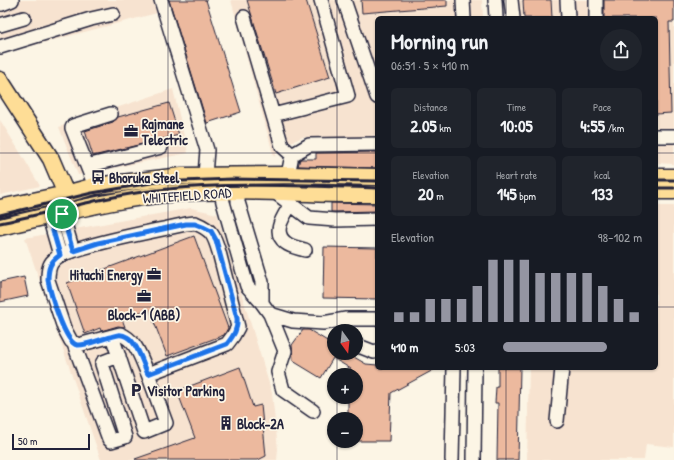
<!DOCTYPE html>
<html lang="en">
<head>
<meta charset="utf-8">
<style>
	body { margin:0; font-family:"Patrick Hand",sans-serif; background:#20242c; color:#f1f3f6; height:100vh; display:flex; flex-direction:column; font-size:15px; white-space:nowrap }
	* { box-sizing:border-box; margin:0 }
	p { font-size:13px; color:#9ea1a6 }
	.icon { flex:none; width:22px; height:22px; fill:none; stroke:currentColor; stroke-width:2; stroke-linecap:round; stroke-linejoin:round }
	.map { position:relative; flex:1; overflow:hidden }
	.side { position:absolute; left:375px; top:16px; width:283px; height:354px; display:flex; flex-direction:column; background:#171b24; border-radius:6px; box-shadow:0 1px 3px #0004 }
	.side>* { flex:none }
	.needle { width:26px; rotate:165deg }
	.controls { position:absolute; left:327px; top:324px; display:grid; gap:8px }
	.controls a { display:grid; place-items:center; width:36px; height:36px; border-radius:50%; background:#171b24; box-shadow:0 1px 3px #0004; font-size:20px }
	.scale { position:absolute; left:12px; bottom:10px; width:78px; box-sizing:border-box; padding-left:4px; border:2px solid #22223b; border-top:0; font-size:11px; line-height:14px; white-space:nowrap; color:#22223b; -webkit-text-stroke:3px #fcf5e5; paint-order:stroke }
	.pin { position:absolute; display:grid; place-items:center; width:34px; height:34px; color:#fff; margin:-17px; border:2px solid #fff; border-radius:50%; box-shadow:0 1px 4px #0007 }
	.round { display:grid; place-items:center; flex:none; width:42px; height:42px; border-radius:21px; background:#20242c }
	.summary { display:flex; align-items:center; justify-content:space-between; height:68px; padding:0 16px }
	h1 { font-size:22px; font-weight:800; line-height:30px }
	.figures { display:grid; grid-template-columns:repeat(3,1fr); gap:6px; height:68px; padding:4px 16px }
	.figures div { display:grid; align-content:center; border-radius:6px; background:#20242c; text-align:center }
	.figures b { font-size:17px; font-weight:800 }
	.figures small { font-size:11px; font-weight:400 }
	.figures p { font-size:11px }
	.chart { height:112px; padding:8px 16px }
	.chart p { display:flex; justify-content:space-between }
	.chart svg { width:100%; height:72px; margin-top:4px; stroke:#9495a2; stroke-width:6 }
	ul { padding:0 16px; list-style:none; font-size:13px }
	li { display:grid; grid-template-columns:64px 48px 1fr; align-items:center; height:30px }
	li i { height:10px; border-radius:5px; background:#9495a2 }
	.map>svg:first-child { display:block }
	.built { fill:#f7e3d0 }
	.building { fill:#ecb99e; stroke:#22223b }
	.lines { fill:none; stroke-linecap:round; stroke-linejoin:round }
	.minor-casing { stroke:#22223b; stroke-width:16 }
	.major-casing { stroke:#22223b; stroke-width:19 }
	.minor { stroke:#fcf5e5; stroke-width:13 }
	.major { stroke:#fedd96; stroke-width:16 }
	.rail { stroke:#22223b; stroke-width:3 }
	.route-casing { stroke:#fff; stroke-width:8 }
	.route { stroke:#1a73e8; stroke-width:5 }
	.grid { fill:none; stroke:#22223b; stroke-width:1; stroke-opacity:0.55 }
	.labels { text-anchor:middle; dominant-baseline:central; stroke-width:3.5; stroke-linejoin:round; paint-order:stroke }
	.poi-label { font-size:14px; font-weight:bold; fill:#22223b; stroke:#fcf5e5; text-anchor:start }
	.street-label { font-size:14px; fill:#22223b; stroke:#fcf5e5 }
</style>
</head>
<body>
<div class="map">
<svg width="674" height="460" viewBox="0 0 674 460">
	<rect width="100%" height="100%" fill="#fcf5e5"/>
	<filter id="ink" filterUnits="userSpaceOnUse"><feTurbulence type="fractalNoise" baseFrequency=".025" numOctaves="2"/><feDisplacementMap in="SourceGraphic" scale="8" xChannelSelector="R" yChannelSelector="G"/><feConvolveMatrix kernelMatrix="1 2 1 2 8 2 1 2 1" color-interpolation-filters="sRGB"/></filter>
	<g filter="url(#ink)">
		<path class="built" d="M0 0H153L157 13 0 54Z
			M231 0H482L483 18H377V135L364 137H303L282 146 274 157Z
			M519 0H674V164L656 163V18H520Z
			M173 89 188 153 78 175 59 127Z
			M0 120 23 157 40 186 0 195Z
			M656 206H674V447L646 444 644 460H527L529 368H656Z
			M191 208 217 214 272 393 278 449 277 460H101L25 238Z"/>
		<path class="building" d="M169 0H206L241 112 207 123Z
			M247 0H306L330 77 276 94Z
			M361 0H447V6L362 13Z
			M523 0H551L552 18H524Z
			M604 0H674V22H669L671 113 656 114V18H604Z
			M169 103 179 135 93 156 85 131 113 122 118 117Z
			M377 152V168L298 166 300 159H316V153Z
			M331 203 377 204V211L331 212Z
			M194 236 228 328 224 335 167 356 149 309 122 319 125 327 118 326 101 331 100 328 85 334 67 283Z
			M324 247 377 248V299L323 298Z
			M24 277 28 296 0 302V282Z
			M303 330H309L334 345V353H347L366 364 377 365V368H437L391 393 389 441H356V419H348V397H356V375H347L351 369 333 358 321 378 293 361 292 345Z
			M240 367 253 407 261 405 266 456 258 460H136L135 459 195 438 177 391Z
			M498 368H520L518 460H497L498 403H495L496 387H498Z"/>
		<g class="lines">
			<defs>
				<path id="minor" d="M161 0 207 150 205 175
					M344 0 377 97
					M463 0 464 18
					M495 0 496 18
					M511 0 513 18
					M567 0 568 18
					M596 0V18
					M0 1 2 4 12 0
					M244 17 282 146 292 155
					M0 25 24 18
					M0 47 91 19 113 14
					M273 115 348 96 321 0
					M656 136H674
					M87 166 161 147
					M288 175 292 155 309 145 377 144
					M95 186 72 128 73 126 111 114
					M221 192 223 202 247 286 262 303V282L238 202V192
					M276 193 309 218 335 220 377 219
					M291 204C284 216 271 232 286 243 291 247 299 248 305 250
					M62 214 73 251
					M49 217 60 255
					M195 223C212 230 214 235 219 252L238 327 233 336 227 344 148 374C141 359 137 340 120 334L78 345 71 341 64 328 48 280C48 273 48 265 54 260 60 253 70 252 79 249 114 238 150 232 186 224Z
					M262 303 270 314 293 321 323 323 346 319H377
					M270 314 285 351 278 372 283 390 313 411
					M112 336 144 432 166 423 148 374
					M74 344 109 439 111 441 125 437 102 364 103 362 119 356
					M356 345 374 352 377 351
					M557 421 562 368
					M452 460 454 368
					M474 460 475 368"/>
				<path id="major" d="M0 80 51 159 66 194
					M656 177H674
					M656 191H674
					M0 208 66 194 95 186 182 176 288 175 377 177
					M0 227C59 214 119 197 179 193 245 188 311 195 377 194"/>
			</defs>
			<use href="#minor" class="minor-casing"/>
			<use href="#major" class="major-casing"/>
			<use href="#minor" class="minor"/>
			<use href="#major" class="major"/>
			<path class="rail" d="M656 180H674
				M656 188H674
				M0 215 92 193 157 182 232 179 377 181
				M0 223C53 212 104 196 158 190 230 182 304 186 377 188"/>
		</g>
	</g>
	<g class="lines" filter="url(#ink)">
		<defs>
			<path id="route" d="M62 214 73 251 98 243 186 224H195L203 227 211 231 216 240 237 318C238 329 234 335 227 344L148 374C143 364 137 342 127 337 121 333 117 335 110 337 101 339 86 346 77 345 65 343 50 292 48 280 48 268 50 262 60 255L49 217Z"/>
		</defs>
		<use href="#route" class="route-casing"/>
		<use href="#route" class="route"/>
	</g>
	<path class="grid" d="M168 0V460M337 0V331M506 0V18M0 153H377M656 153H674M0 307H377M656 307H674M337 353V375M506 368V460M337 397V419M337 441V460"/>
	<defs>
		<symbol id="office-bare" viewBox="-9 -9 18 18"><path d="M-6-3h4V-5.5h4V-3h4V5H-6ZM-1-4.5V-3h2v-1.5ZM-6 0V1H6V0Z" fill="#22223b" stroke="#fcf5e5" stroke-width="2.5" paint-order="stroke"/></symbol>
		<symbol id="bus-bare" viewBox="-9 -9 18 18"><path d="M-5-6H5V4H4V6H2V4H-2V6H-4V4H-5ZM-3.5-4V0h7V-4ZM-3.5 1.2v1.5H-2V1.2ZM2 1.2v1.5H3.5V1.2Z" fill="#22223b" stroke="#fcf5e5" stroke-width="2.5" paint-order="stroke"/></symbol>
		<symbol id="parking-bare" viewBox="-9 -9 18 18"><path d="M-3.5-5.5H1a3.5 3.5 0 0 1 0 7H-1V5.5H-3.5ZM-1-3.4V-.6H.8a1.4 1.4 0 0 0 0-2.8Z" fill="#22223b" stroke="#fcf5e5" stroke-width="2.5" paint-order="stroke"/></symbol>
		<symbol id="building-bare" viewBox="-9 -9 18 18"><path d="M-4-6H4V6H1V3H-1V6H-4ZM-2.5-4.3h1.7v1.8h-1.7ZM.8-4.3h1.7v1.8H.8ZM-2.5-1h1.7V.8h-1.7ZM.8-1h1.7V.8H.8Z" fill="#22223b" stroke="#fcf5e5" stroke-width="2.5" paint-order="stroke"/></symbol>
	</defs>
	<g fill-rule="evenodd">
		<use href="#office-bare" x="121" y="121" width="20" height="20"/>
		<use href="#bus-bare" x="88" y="167" width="20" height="20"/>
		<use href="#office-bare" x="144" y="264" width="20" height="20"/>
		<use href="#office-bare" x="134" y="286" width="20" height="20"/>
		<use href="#parking-bare" x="126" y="380" width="20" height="20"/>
		<use href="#building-bare" x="216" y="413" width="20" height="20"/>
	</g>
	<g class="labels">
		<g class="poi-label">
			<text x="142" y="123">Rajmane<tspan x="142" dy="16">Telectric</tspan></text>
			<text x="109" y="177">Bhoruka Steel</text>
			<text x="143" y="274" text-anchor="end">Hitachi Energy</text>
			<text x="144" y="314" text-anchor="middle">Block-1 (ABB)</text>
			<text x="147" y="390">Visitor Parking</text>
			<text x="237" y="423">Block-2A</text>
		</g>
		<g class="street-label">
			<text transform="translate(187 195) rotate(-4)">WHITEFIELD ROAD</text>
		</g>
	</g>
</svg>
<div class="controls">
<a><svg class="needle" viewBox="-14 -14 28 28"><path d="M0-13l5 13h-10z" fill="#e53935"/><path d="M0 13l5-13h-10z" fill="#9ea1a6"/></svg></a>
<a>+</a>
<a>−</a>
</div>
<div class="scale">50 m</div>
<div class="pin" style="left:62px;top:214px;background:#1e9e55"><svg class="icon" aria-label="arrive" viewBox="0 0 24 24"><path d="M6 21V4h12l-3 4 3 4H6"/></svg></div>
<section class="side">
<div class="summary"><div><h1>Morning run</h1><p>06:51 · 5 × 410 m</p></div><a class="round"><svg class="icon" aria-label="share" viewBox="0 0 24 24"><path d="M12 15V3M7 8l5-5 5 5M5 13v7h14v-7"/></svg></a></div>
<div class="figures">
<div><p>Distance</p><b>2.05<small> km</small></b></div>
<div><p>Time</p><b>10:05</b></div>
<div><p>Pace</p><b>4:55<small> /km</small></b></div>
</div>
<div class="figures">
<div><p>Elevation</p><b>20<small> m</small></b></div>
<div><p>Heart rate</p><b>145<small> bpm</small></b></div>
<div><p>kcal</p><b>133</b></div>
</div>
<div class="chart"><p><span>Elevation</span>98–102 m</p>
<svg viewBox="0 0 160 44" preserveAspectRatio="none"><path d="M5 44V38M15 44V38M25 44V30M35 44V30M45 44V30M55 44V22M65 44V6M75 44V6M85 44V6M95 44V14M105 44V14M115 44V14M125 44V14M135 44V22M145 44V30M155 44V38"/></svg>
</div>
<ul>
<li><b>410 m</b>5:03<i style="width:75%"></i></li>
</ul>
</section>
</div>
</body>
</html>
